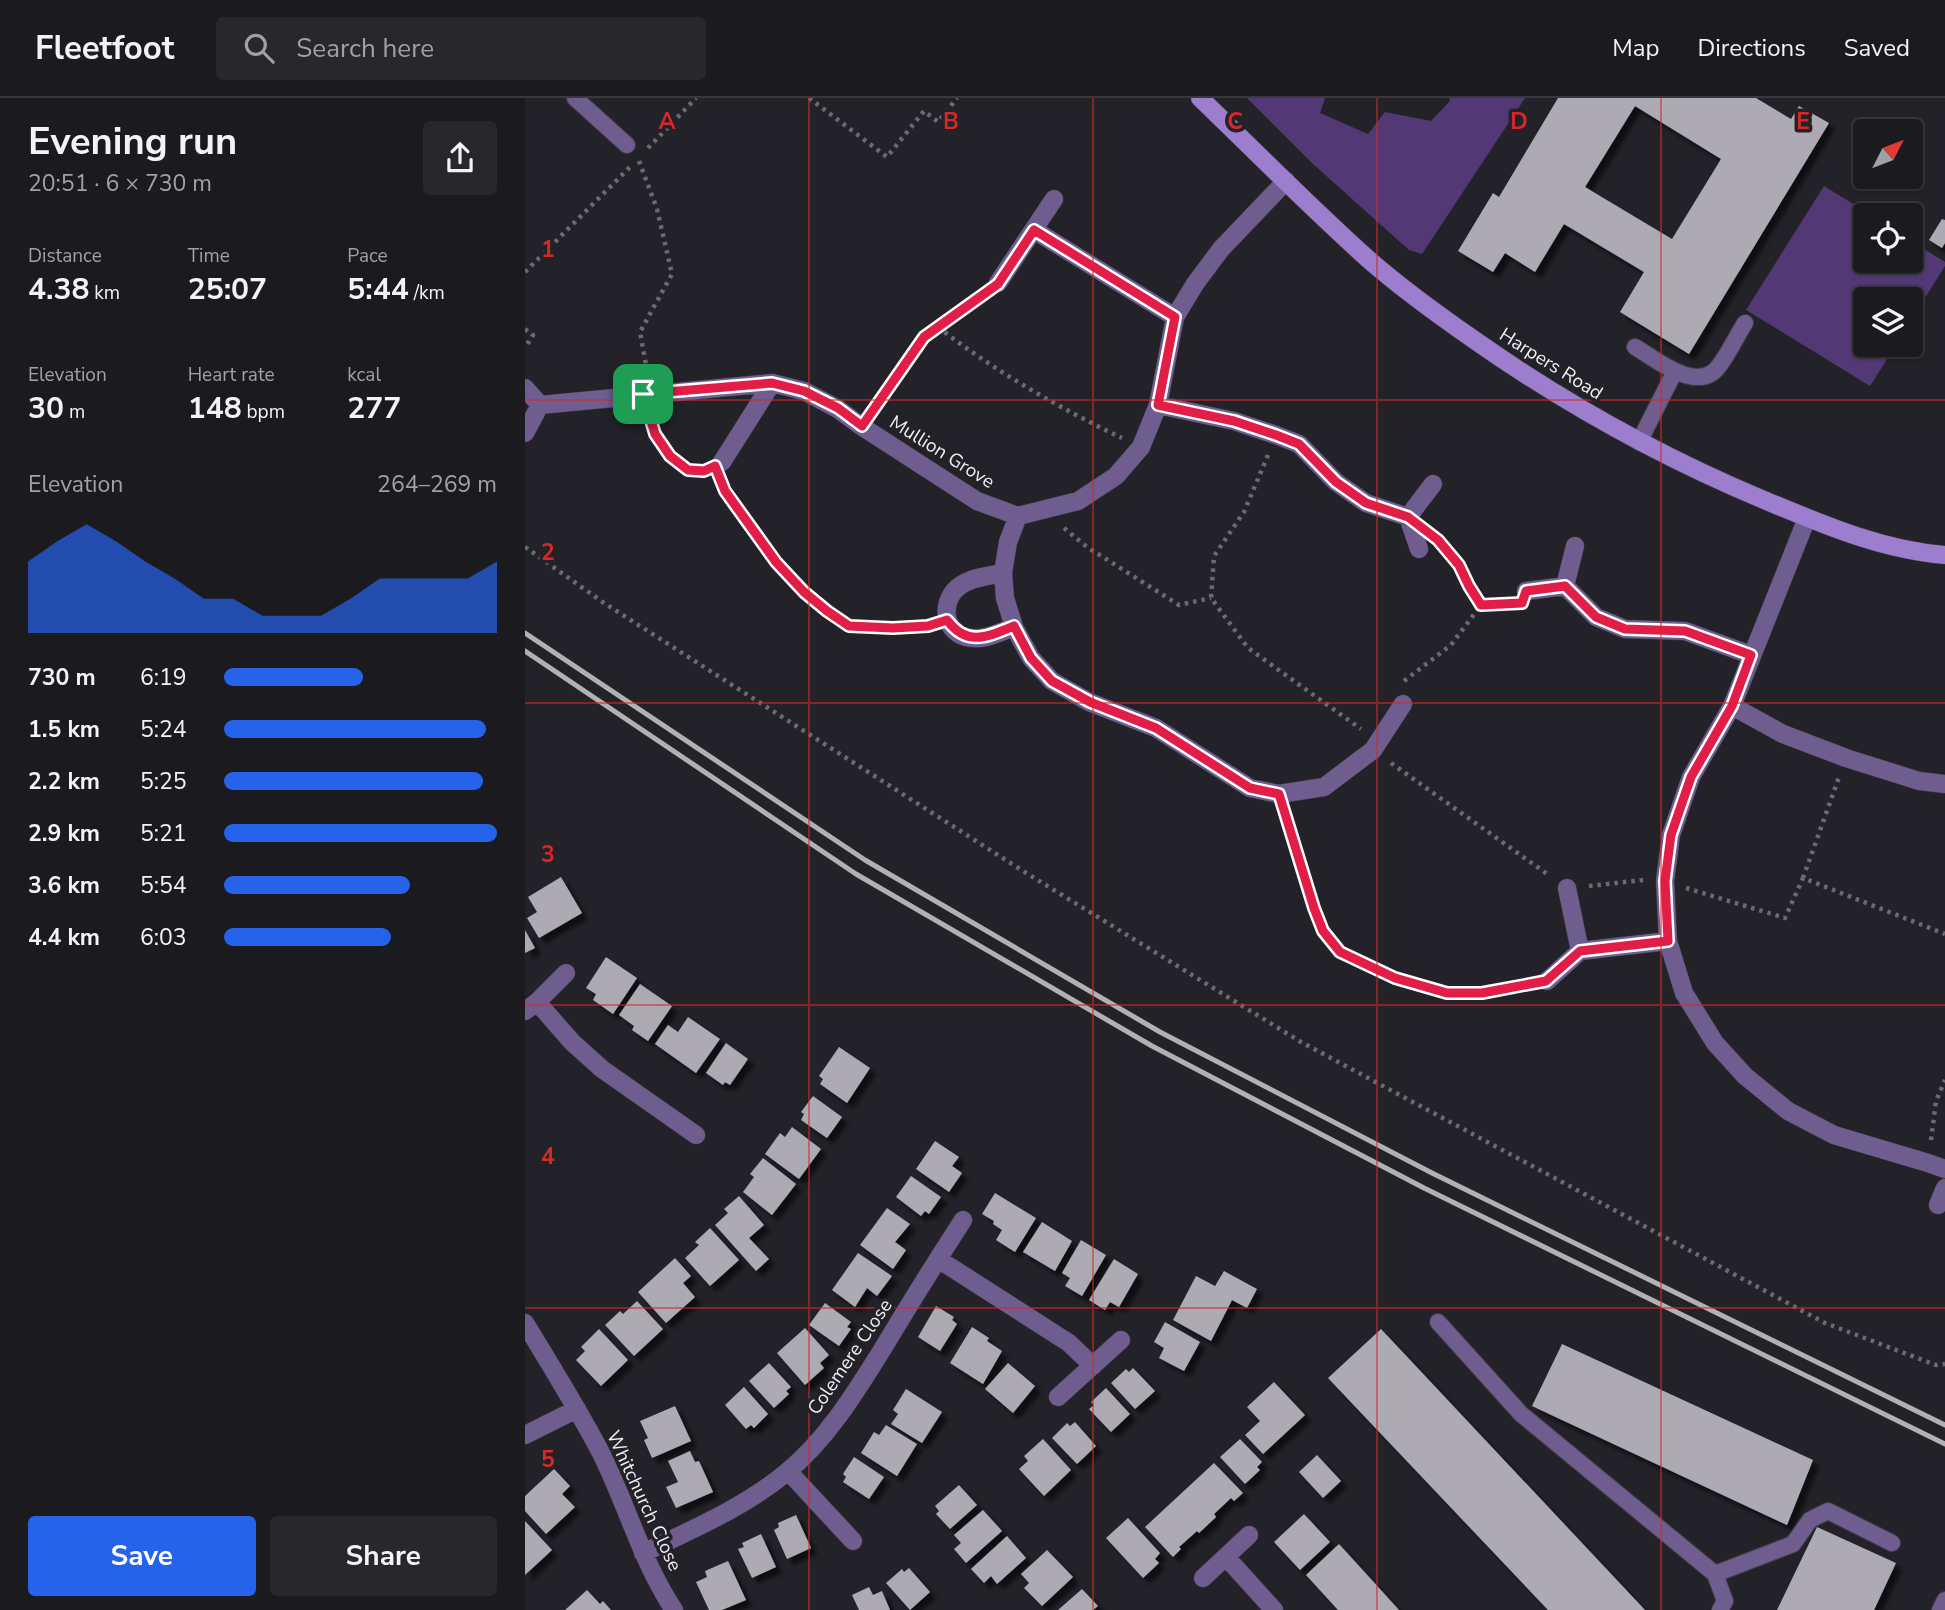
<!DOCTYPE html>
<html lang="en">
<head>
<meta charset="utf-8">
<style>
	body { margin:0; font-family:"Nunito Sans",sans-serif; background:#28272c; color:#f1f3f6; height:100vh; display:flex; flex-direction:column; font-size:26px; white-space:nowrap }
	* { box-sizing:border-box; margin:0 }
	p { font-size:23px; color:#a0a1a4 }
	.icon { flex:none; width:38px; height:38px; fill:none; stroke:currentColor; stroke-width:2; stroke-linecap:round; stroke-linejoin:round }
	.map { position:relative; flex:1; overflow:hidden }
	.details { display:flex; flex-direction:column; background:#1b1a1f; width:525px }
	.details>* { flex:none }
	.needle { width:46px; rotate:48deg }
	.buttons { position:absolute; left:1328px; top:21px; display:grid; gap:14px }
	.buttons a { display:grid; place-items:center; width:70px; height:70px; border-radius:7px; background:#1b1a1f; box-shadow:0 2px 5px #0004,0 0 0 2px #39383d; font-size:35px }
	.pin { position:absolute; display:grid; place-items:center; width:60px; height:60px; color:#fff; margin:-30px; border-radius:14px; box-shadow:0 4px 10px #0006 }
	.round { display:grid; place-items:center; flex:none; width:74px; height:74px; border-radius:7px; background:#28272c }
	.overview { display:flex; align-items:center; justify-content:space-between; height:119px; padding:0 28px }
	h1 { font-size:38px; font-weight:700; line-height:52px }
	.metrics { display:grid; grid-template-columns:repeat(3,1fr); gap:10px; height:119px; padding:7px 28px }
	.metrics div { display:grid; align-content:center }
	.metrics b { font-size:30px; font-weight:700 }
	.metrics small { font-size:19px; font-weight:400 }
	.metrics p { font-size:19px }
	.chart { height:196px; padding:14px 28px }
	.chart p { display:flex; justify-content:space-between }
	.chart svg { width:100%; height:126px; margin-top:7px; fill:#2563eb; opacity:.7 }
	.action { display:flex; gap:14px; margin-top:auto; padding:14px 28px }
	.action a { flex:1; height:80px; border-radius:7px; background:#2563eb; color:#fff; font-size:28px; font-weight:700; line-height:80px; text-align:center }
	.action a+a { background:#28272c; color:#f1f3f6 }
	ul { padding:0 28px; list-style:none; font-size:23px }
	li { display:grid; grid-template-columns:112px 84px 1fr; align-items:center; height:52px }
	li i { height:18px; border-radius:9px; background:#2563eb }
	header { display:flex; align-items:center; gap:42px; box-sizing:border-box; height:98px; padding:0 35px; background:#1b1a1f; border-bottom:2px solid #39383d }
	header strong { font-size:33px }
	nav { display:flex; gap:38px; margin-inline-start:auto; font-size:24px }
	.search { width:490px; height:63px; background:#28272c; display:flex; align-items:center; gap:18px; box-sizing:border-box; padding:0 24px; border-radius:7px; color:#a0a1a4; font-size:26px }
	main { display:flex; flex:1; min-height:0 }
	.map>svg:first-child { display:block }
	.green { fill:#523875 }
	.building { fill:#adaab3; fill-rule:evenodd; filter:url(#shadow) }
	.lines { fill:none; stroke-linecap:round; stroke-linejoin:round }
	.lane-casing { stroke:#413f45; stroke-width:18 }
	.street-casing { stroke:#413f45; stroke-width:19 }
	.secondary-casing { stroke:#413f45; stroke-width:19 }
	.path { stroke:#6c6a71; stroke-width:4.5; stroke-dasharray:3.5 5; stroke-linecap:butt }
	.lane { stroke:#705d90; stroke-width:16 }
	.street { stroke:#705d90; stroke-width:18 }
	.secondary { stroke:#9c7dce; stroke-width:18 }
	.rail { stroke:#b2b0b5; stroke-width:5 }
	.route-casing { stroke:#fff; stroke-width:14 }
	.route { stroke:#e11d48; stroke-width:9 }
	.grid { fill:none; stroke:#d62828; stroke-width:2; stroke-opacity:0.55 }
	.labels { text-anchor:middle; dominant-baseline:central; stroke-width:7; stroke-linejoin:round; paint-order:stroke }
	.street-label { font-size:19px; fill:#f0eef3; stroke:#242229 }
	.grid-label { font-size:23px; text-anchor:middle; font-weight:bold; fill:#d62828; stroke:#242229; stroke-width:7; stroke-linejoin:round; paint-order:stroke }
</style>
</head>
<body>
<header>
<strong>Fleetfoot</strong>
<div class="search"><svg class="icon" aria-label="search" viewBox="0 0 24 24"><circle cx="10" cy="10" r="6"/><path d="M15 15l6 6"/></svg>Search here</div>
<nav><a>Map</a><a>Directions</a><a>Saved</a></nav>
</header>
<main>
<section class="details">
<div class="overview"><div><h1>Evening run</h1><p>20:51 · 6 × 730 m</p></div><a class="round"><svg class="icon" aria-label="share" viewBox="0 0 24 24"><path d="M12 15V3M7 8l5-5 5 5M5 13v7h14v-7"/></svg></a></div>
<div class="metrics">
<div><p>Distance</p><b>4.38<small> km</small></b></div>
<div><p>Time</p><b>25:07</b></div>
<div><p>Pace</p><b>5:44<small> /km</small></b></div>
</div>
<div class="metrics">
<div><p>Elevation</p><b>30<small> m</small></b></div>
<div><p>Heart rate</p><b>148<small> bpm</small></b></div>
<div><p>kcal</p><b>277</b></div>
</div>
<div class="chart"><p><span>Elevation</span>264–269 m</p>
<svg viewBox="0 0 160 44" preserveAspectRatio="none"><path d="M0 44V19L10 12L20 6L30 12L40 19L50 25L60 32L70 32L80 38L90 38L100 38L110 32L120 25L130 25L140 25L150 25L160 19V44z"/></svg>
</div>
<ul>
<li><b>730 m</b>6:19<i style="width:51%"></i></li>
<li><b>1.5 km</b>5:24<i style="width:96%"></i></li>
<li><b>2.2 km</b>5:25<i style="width:95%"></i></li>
<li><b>2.9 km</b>5:21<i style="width:100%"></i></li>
<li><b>3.6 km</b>5:54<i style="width:68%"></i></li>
<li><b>4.4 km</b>6:03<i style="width:61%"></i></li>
</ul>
<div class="action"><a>Save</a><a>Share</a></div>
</section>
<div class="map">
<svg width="1420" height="1512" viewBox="0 0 1420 1512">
	<defs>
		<filter id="shadow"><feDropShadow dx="6" dy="6" stdDeviation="2" flood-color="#0009"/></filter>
	</defs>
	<rect width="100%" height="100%" fill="#242229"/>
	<path class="green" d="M722 0H800L795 15 843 36 860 14 906 23 925 3 924 0H1000L897 156 884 152 788 66Z
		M1299 88 1346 117H1340V163H1386V143L1420 164V168L1386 222V201H1340V247H1371L1345 288 1221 212Z"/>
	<path class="building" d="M1033 0H1231L1266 21 1274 8 1304 25 1164 256 1095 214 1119 174 1039 126 1010 174 980 155 968 174 933 153 968 95 974 99ZM1110 8 1196 61 1147 141 1060 89Z
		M1417 121 1420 122V145L1417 150 1404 142Z
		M36 779 57 815 14 840 2 820 12 814 3 799Z
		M0 832 10 850 0 855Z
		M81 859 112 880 88 916 68 902 71 896 61 890Z
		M115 886 147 908 123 943 107 932 109 928 94 917Z
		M163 919 195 941 171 975 130 946 143 927 153 934Z
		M201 945 223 961 205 987 200 984 198 987 181 975Z
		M314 949 345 970 322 1005 295 986 298 981 294 978Z
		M288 998 317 1019 302 1040 276 1022 279 1016 276 1014Z
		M267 1029 296 1051 274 1081 240 1056 255 1035 260 1039Z
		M410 1043 434 1059 427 1068 437 1075 424 1094 391 1071Z
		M238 1060 271 1086 247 1117 218 1094 229 1079 225 1076Z
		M386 1078 416 1099 404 1116 400 1113 396 1118 371 1099Z
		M470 1095 511 1120 490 1154 471 1142 477 1132 468 1126 469 1123 457 1116Z
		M214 1098 239 1127 224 1140 244 1161 231 1173 190 1127 203 1115 199 1111Z
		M362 1110 385 1126 370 1144 381 1152 368 1171 335 1147Z
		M517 1124 547 1143 530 1173 498 1154Z
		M185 1130 214 1162 185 1188 160 1160 174 1147 170 1144Z
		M556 1142 581 1157 557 1198 540 1188 545 1180 537 1175Z
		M333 1155 367 1178 352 1198 342 1190 330 1209 307 1192Z
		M150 1160 166 1178 158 1185 170 1199 141 1225 113 1194Z
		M589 1161 613 1176 594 1209 585 1204 580 1212 564 1202Z
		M699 1173 732 1191 722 1210 707 1202 686 1243 648 1222 671 1178 690 1188Z
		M112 1203 138 1231 109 1258 80 1227 95 1213 98 1216Z
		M300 1205 326 1224 322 1229 326 1231 314 1248 284 1227Z
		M411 1208 429 1219 427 1222 432 1226 415 1253 393 1239Z
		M640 1224 675 1244 659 1273 634 1260 639 1250 629 1244Z
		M447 1229 464 1240 462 1243 477 1253 458 1286 425 1265Z
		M280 1230 304 1257 295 1265 299 1270 280 1287 252 1255Z
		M74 1231 103 1262 76 1288 51 1262 60 1253 56 1249Z
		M856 1231 1120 1512H1023L803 1280Z
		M1037 1246 1288 1362 1262 1427 1007 1308Z
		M244 1265 266 1289 261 1293 264 1296 249 1310 224 1283Z
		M483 1265 510 1288 488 1315 460 1291Z
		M608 1270 630 1293 610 1311 586 1285 601 1271 604 1274Z
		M749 1284 780 1317 738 1356 720 1337 735 1323 722 1309Z
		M219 1289 243 1316 229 1330 226 1327 221 1331 200 1307Z
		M581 1290 605 1316 586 1334 564 1311 569 1307 566 1304Z
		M381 1291 417 1314 397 1345 366 1326 373 1316 368 1312Z
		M150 1308 166 1343 127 1360 119 1342 123 1340 115 1323Z
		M550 1324 571 1348 552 1366 527 1340 542 1325 545 1328Z
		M361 1327 392 1346 372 1378 336 1355 349 1334 354 1337Z
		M518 1341 546 1372 519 1398 494 1371 503 1363 499 1358Z
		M715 1341 737 1364 732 1369 735 1372 720 1386 695 1359Z
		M165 1353 170 1364 174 1363 188 1394 151 1410 141 1389 153 1384 143 1363Z
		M792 1357 816 1383 798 1400 774 1374Z
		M329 1359 359 1379 344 1401 318 1384 321 1379 318 1376Z
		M689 1365 718 1395 709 1403 706 1400 689 1416 691 1419 674 1435 672 1433 654 1449 656 1451 648 1459 620 1429Z
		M29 1371 45 1388 37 1396 50 1409 21 1436 0 1413V1398Z
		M434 1387 452 1407 425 1431 411 1416 414 1413 410 1408Z
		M458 1412 477 1433 441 1465 429 1451 436 1445 429 1437Z
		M779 1416 805 1444 775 1472 749 1444Z
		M271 1417 286 1450 262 1461 249 1432 254 1429 253 1425Z
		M603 1420 635 1455 630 1461 634 1465 618 1480 581 1440Z
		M0 1423 27 1452 0 1477Z
		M1292 1429 1371 1465 1349 1512H1252Z
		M236 1436 251 1469 227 1480 213 1451 219 1449 217 1445Z
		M482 1438 501 1460 472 1486 466 1478 459 1485 446 1471Z
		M814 1446 845 1480 874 1512H813L781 1477Z
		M522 1452 548 1479 517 1508 499 1490 504 1485 496 1476Z
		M203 1463 221 1502 197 1512H184L171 1484 182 1479 180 1473Z
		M384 1470 405 1494 385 1512 361 1485 377 1471 379 1474Z
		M344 1489 348 1497 357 1493 365 1512H334L327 1497Z
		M557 1491 573 1508 568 1512H533Z
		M62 1492 75 1506 78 1503 86 1512H40Z"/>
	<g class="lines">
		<defs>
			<path id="lane" d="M50 0 102 47
				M1110 249C1131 261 1173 297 1194 268 1204 255 1211 239 1220 225
				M1114 344 1150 273
				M913 1224 996 1316 1190 1476 1200 1503 1195 1512
				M1190 1476 1268 1446 1285 1422 1303 1413 1367 1445
				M1415 1512 1420 1502"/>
			<path id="street" d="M509 132 650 219
				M473 185 529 101
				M0 290 15 307 0 335
				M15 307 247 285 279 293 313 311 336 328 452 403 493 418 553 403 591 378 616 349 633 307 650 219 670 186 696 151 761 83
				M633 307 709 323 751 337 774 346 811 384 841 405 883 419
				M197 364 247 285
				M493 418 483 444 478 475 480 500 489 529 506 560 527 583 564 604 631 630 725 690 754 696 799 689 848 652 878 606
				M1282 420 1207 608 1166 679 1146 737 1140 783 1143 843 1159 895 1190 945 1220 978 1263 1013 1309 1037 1403 1065 1420 1071
				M1050 448 1040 488 1071 519 1100 531 1160 533 1226 557
				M894 451 883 419 908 386
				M478 475C464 478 448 479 436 487 416 500 416 532 441 539 457 544 475 534 489 529
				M1001 493 1040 488
				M1207 608 1258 636 1321 660 1394 683 1420 686
				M1055 853 1143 843
				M1022 883 1055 853 1042 790
				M12 904 41 875
				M0 913 12 904 47 944 77 971 171 1037
				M1413 1107 1420 1090
				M413 1161 438 1122
				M0 1225C26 1268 53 1311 76 1355 102 1407 117 1464 149 1512
				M533 1299 596 1242
				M0 1337 52 1311
				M263 1373 328 1443
				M118 1455C168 1431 220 1409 262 1374 302 1341 330 1295 357 1252 375 1222 394 1191 413 1161L544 1245 568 1268
				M701 1459 749 1512
				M678 1480 724 1437"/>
			<path id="secondary" d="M675 0C731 54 785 109 843 161 876 190 912 216 948 241 1039 305 1136 359 1239 402 1297 426 1356 452 1420 457"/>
		</defs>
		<use href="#lane" class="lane-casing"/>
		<use href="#street" class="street-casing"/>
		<use href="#secondary" class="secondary-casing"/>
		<path class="path" d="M284 0 362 59 399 13 413 24 432 0
			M123 50 171 0
			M114 63 132 111 147 176 115 234 121 267 120 276
			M0 174 105 69
			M413 229C468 272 534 310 597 340
			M0 231 8 237 0 250
			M349 310 399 239 455 198
			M125 318C132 346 147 370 177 373
			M743 357 719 414 689 458 686 500 723 550 836 631
			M197 385C203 401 215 416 226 430 251 464 277 497 312 520 316 523 321 527 326 528 346 533 380 529 401 528
			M539 430 562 449 654 507 686 500
			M917 446 934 467 944 488 956 507
			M0 449 79 505 498 773 776 944 1300 1225 1411 1267 1420 1266
			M879 583 926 547 956 507 985 506
			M866 665 1025 778
			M760 717 789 810 798 833 815 854 870 880 922 895H957L1001 887
			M1278 780 1314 679
			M1064 788 1118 782
			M1161 790 1260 820 1278 780 1420 836
			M1406 1042 1411 1003 1420 982"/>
		<use href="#lane" class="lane"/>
		<use href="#street" class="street"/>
		<use href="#secondary" class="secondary"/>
		<path class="rail" d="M0 535 340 762 635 934 907 1075 1420 1327
			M0 553 331 776 627 948 899 1090 1420 1346"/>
	</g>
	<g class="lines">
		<defs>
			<path id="route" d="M509 132 650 219 633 307 709 323 751 337 774 346 811 384 841 405 883 419 913 442 934 467 944 488 956 507 997 505 1001 493 1040 488 1071 519 1100 531 1160 533 1226 557 1207 608 1166 679 1146 737 1140 783 1143 843 1055 853 1021 883 957 895H922L870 880 815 854 798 833 789 810 754 696 725 690 631 630 565 604 527 583 506 560 489 528C462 539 442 549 422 522L403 528 368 530 324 528 302 513 279 494 251 464 200 393 190 368 179 373 163 372 145 358 130 336 118 296 247 285 279 293 313 310 337 328 399 239 473 186Z"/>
		</defs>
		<use href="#route" class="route-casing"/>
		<use href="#route" class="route"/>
	</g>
	<path class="grid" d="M284 0V1512M568 0V1512M852 0V1512M1136 0V1512M0 302H1420M0 605H1420M0 907H1420M0 1210H1420"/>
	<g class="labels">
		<g class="street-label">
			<text transform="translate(1026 266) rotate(32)">Harpers Road</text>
			<text transform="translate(417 354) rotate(32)">Mullion Grove</text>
			<text transform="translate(325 1259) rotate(-56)">Colemere Close</text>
			<text transform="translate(119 1403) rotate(65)">Whitchurch Close</text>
		</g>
	</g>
	<g class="grid-label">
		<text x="142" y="31">A</text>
		<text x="426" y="31">B</text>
		<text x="710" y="31">C</text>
		<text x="994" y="31">D</text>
		<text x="1278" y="31">E</text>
		<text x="23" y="159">1</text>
		<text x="23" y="462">2</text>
		<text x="23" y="764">3</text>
		<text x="23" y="1066">4</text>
		<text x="23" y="1369">5</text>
	</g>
</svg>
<div class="buttons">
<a><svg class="needle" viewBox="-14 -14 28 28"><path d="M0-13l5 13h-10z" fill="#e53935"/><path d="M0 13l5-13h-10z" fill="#a0a1a4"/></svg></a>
<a><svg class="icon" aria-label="locate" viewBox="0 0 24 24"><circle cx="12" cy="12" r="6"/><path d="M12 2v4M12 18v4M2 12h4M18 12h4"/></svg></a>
<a><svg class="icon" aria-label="layers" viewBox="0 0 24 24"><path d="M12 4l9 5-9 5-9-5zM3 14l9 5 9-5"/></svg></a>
</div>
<div class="pin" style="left:118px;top:296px;background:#1e9e55"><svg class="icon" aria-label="arrive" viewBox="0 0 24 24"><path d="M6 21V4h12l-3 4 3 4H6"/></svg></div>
</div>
</main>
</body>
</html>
